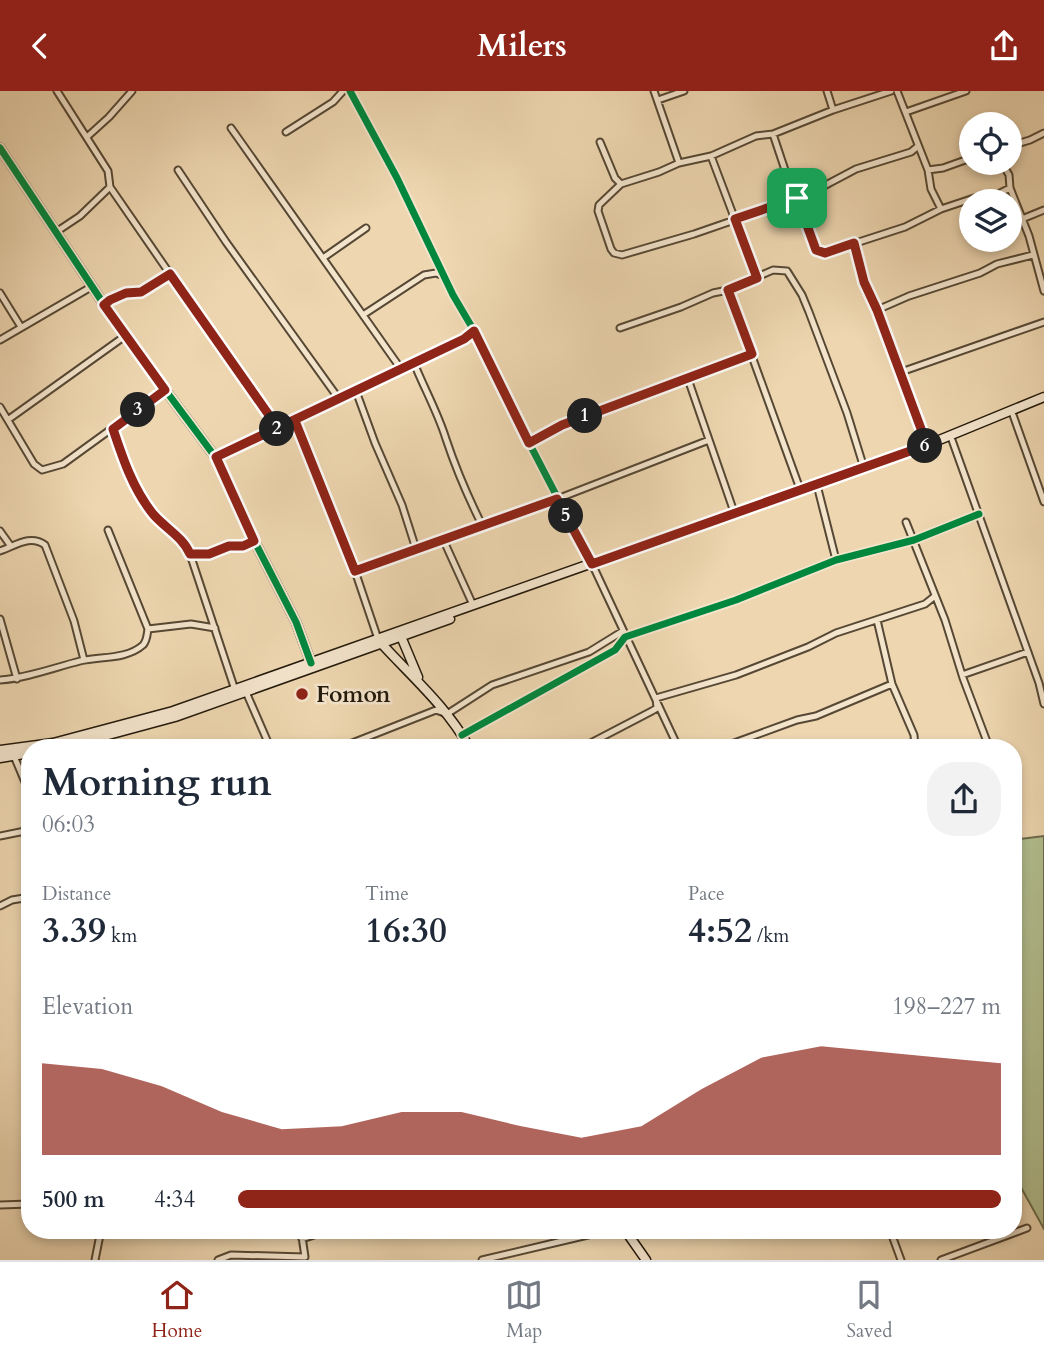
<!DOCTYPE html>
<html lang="en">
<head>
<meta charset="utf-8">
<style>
	body { margin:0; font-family:Cardo,serif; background:#f2f2f3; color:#1f2937; height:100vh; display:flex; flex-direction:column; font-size:26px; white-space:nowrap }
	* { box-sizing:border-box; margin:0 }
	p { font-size:23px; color:#747a83 }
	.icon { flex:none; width:38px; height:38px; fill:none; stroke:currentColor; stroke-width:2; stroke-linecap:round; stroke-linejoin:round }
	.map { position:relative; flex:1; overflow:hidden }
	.sheet { position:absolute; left:21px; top:648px; width:1001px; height:500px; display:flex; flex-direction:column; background:#fff; border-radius:28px; box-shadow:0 4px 10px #0003 }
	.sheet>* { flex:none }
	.tools { position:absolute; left:959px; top:21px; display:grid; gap:14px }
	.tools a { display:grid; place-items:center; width:63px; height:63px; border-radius:50%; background:#fff; box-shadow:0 4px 10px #0003; font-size:35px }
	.pin { position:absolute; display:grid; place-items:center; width:60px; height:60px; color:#fff; margin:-30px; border-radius:14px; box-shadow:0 4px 10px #0006 }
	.km { position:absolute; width:35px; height:35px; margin:-18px; border-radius:50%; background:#222; color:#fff; font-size:19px; line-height:35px; text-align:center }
	.round { display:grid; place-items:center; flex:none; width:74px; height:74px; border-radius:28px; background:#f2f2f3 }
	.summary { display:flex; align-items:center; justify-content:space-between; height:119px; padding:0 21px }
	h1 { font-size:38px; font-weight:600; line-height:52px }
	.figures { display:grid; grid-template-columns:repeat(3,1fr); gap:10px; height:119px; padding:7px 21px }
	.figures div { display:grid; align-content:center }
	.figures b { font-size:35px; font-weight:600 }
	.figures small { font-size:19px; font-weight:400 }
	.figures p { font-size:19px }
	.chart { height:196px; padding:14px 21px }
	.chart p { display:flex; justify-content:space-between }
	.chart svg { width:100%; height:126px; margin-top:7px; fill:#8f2418; opacity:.7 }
	ul { padding:0 21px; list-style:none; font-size:23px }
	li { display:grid; grid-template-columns:112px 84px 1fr; align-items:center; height:52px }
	li i { height:18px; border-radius:9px; background:#8f2418 }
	header { display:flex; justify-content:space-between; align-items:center; height:91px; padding:0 21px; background:#8f2418; color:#fff; font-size:32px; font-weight:600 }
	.tabs { display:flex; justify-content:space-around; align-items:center; height:98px; border-top:2px solid #e0e1e3; background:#fff; font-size:19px; color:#747a83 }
	.tabs a { display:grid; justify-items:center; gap:4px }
	.tabs .active { color:#8f2418 }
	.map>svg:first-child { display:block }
	.green { fill:#b2bf90; stroke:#6a6c4e; stroke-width:2 }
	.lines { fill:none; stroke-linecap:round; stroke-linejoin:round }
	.street-casing { stroke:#564834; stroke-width:9 }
	.secondary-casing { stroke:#23190b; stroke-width:11 }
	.street { stroke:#f3e4cc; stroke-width:5 }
	.secondary { stroke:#f3e4cc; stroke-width:8 }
	.cycleway-casing { stroke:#f3e4cc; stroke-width:11 }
	.cycleway { stroke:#00873e; stroke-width:7 }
	.route-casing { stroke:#fff; stroke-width:14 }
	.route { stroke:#8f2418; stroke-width:9 }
	.poi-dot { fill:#8f2418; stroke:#f3e4cc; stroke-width:2.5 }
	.labels { text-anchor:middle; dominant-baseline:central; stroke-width:5; stroke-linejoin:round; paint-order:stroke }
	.poi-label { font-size:23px; font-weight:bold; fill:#23190b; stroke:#f3e4cc; text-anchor:start }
</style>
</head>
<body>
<header><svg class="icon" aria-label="back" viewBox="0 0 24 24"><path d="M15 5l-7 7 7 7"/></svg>Milers<svg class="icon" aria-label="share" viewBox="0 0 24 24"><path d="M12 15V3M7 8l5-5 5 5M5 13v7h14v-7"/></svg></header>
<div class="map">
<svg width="1044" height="1169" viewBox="0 0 1044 1169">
	<rect width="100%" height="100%" fill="#edd6b0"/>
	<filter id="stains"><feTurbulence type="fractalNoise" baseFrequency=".00286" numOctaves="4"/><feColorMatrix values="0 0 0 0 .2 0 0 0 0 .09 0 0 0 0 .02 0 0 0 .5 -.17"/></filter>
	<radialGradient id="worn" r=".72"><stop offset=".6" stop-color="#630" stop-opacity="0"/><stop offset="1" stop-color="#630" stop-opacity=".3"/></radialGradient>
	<path class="green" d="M1044 745V1138L1013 1082V749Z"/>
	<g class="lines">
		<defs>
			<path id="street" d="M350 0 397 87 453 204 483 255 512 319 592 473
				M654 0 679 72
				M827 0 833 19
				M897 0 928 79 931 98 941 118
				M658 9 684 0
				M906 21 966 0
				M231 37 401 278
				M286 41 333 11 343 0
				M773 43 788 88 807 130 813 154 820 162H825L905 136 941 118 974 107 994 105 1010 97
				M87 46 109 26 132 0
				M600 51 615 87 621 93 659 81 679 72 711 65 756 45 773 43 833 19 891 0
				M1010 55 1030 49 1044 42
				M711 65 757 187
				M1002 72 1009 84 1010 97 1029 145 1044 200
				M178 79 226 151 339 308
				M928 79 943 77 971 67
				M621 93 599 114 598 120 611 158 614 162 622 164 694 143 807 104 856 78 911 61 917 56
				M1022 128 1044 119
				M56 141 80 125 110 96 108 80 57 0
				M854 152 864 191 877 219 927 354
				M323 167 366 137
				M170 183 278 337
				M728 199 773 179 787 180 802 204 809 221 847 322 864 377
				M0 202 21 236
				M104 214 112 208 126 202 141 201 170 183 110 96
				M877 219 909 205 980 182 997 173 1033 164
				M363 224 424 184 436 182 444 185
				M620 237 681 216 713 202 728 199 800 398
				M0 249 91 196
				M414 272C424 297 438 322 446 348 456 378 468 406 482 434
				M901 281 1044 231
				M688 288 734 421
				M356 300 375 352 402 414 416 458
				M0 316 34 373 42 379 63 373 165 299
				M1013 324 1044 411
				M9 328 125 245
				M295 330 355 480 378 548
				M113 338 128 382 144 411 155 426 188 457 235 599
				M952 349 1039 592 1044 613
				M529 352 562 334 752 263
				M216 366 455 252 474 240
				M818 398 836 469
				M906 431 945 529 963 587 989 656
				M108 439 148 538 191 533 215 537
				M0 440 10 454
				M443 448 473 514
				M0 460C15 455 30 443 45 454L74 530 84 569
				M190 463H209L229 455H243L254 450
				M594 477 678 656
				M355 480 557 408 709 349
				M0 528 17 588
				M877 529 892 593 914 644 915 656
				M962 584 1028 561
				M0 589C27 587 53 577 80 570 100 565 126 569 143 554 147 550 147 544 148 538
				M246 601 270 656
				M462 644 615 559 625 546 736 509 836 469 914 449 979 423
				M342 656 436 619 447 623 492 594 589 561 623 540
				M583 656 652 620 657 617 656 607 736 584 808 556 836 542 925 513 935 505
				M723 656 797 629 816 625 892 593
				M14 665 30 703
				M0 745 30 739
				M0 815 12 809 30 806
				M0 1114 30 1113
				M301 1139 305 1166
				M890 1139 901 1169
				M302 1148 329 1139
				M95 1169 101 1139
				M218 1169 231 1164 305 1166
				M482 1169 609 1139
				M941 1169 1027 1137"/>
			<path id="secondary" d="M0 57 125 245 219 371 241 424 296 531 311 572
				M400 543 418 586
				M381 552C412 586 446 615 469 656
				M64 656 175 626 450 528
				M0 659 53 652 173 620 927 354 1044 306
				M0 667 30 662
				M625 1139 646 1169"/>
		</defs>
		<use href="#street" class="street-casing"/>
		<use href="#secondary" class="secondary-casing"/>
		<use href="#street" class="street"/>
		<use href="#secondary" class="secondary"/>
		<defs>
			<path id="cycleway" d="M350 0 397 87 453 204 483 255 512 319 592 473
				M0 57 125 245 219 371 241 424 296 531 311 572
				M462 644 615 559 625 546 736 509 836 469 914 449 979 423"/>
		</defs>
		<use href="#cycleway" class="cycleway-casing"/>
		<use href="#cycleway" class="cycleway"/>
	</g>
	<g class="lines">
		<defs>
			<path id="route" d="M797 107 735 128 757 187 728 199 752 263 562 334 529 352 474 240 464 248 216 366 254 450 243 455H229L209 463H190C183 446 165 437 153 423 133 398 123 368 113 338L165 299 104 214 110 209 126 202 141 201 170 183 278 337 295 330 355 480 557 408 592 473 927 354 877 219 864 191 854 152 825 162 816 159 797 107"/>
		</defs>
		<use href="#route" class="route-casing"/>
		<use href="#route" class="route"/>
	</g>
	<circle class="poi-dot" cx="302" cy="603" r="7"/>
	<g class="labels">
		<g class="poi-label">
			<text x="316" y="603">Fomon</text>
		</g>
	</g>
	<rect width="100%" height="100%" filter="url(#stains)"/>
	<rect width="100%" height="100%" fill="url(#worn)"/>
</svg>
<div class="tools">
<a><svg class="icon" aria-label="locate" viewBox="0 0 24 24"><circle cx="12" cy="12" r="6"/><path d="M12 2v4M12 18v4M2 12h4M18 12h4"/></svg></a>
<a><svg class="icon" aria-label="layers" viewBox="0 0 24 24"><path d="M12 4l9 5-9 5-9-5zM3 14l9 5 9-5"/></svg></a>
</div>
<div class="pin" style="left:797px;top:107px;background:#1e9e55"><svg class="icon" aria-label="arrive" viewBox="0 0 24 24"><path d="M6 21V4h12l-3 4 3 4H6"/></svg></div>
<b class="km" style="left:585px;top:325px">1</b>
<b class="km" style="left:277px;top:338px">2</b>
<b class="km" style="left:138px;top:319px">3</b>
<b class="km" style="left:566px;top:425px">5</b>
<b class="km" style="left:925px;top:355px">6</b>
<section class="sheet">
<div class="summary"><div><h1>Morning run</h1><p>06:03</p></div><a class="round"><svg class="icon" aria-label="share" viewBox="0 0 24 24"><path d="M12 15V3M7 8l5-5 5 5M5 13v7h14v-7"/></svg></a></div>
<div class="figures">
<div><p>Distance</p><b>3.39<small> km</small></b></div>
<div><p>Time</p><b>16:30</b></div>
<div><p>Pace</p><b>4:52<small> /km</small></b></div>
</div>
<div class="chart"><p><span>Elevation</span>198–227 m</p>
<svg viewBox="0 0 160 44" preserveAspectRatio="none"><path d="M0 44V12L10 14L20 20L30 29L40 35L50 34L60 29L70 29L80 34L90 38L100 34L110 21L120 10L130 6L140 8L150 10L160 12V44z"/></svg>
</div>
<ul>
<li><b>500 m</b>4:34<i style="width:100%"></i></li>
</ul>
</section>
</div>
<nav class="tabs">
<a class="active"><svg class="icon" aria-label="home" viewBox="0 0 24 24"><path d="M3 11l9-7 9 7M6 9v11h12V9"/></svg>Home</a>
<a><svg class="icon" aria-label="map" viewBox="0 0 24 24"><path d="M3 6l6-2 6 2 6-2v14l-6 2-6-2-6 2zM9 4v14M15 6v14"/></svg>Map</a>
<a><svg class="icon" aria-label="saved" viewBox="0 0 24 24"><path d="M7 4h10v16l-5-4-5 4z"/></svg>Saved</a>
</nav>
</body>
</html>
